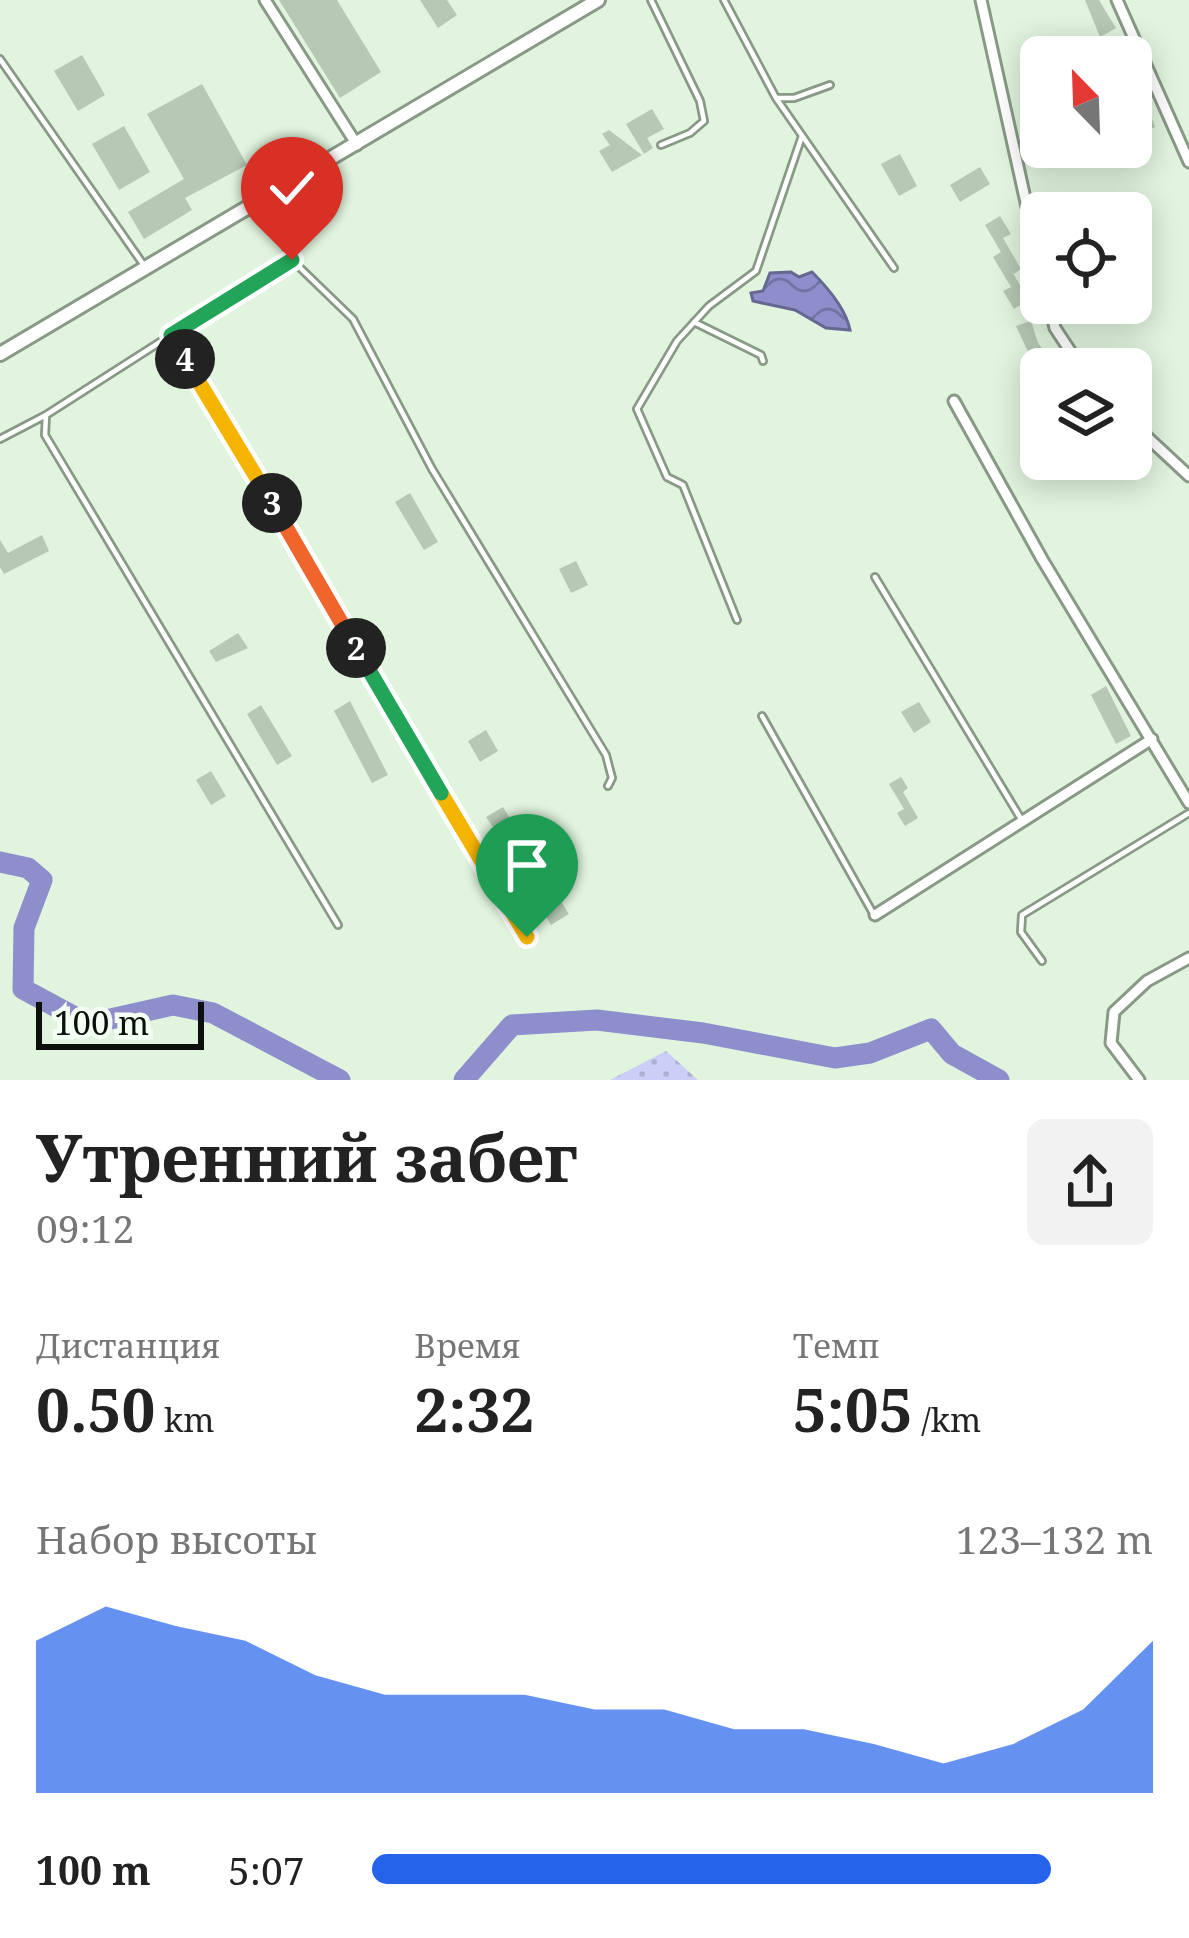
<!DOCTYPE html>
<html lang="ru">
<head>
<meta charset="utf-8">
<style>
	body { margin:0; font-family:"Noto Serif",serif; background:#f2f2f2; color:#222; height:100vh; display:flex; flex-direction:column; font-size:45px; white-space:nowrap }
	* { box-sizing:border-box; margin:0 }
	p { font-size:39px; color:#767676 }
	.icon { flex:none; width:66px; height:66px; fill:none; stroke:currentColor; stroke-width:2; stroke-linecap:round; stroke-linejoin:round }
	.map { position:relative; height:1080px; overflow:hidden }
	.drawer { display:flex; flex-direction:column; background:#fff; flex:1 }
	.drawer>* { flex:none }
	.needle { width:78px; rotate:337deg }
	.fabs { position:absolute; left:1020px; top:36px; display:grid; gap:24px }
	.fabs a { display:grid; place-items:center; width:132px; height:132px; border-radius:18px; background:#fff; box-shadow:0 6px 30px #0003; font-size:60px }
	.scale { position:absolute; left:36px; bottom:30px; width:168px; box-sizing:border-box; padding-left:12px; border:6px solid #0b110a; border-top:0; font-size:33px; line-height:42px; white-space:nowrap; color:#0b110a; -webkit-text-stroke:9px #f3fff2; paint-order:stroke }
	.pin { position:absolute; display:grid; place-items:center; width:102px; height:102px; color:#fff; margin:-123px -51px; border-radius:50% 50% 50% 0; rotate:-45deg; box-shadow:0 0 12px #0007 }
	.pin .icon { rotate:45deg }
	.km { position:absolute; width:60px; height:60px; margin:-30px; border-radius:50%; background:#222; color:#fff; font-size:33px; line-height:60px; text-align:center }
	.round { display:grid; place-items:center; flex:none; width:126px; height:126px; border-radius:18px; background:#f2f2f2 }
	.headline { display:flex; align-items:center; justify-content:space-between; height:204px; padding:0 36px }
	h1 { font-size:66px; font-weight:700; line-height:90px }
	.figures { display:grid; grid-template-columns:repeat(3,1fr); gap:18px; height:204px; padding:12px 36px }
	.figures div { display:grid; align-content:center }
	.figures b { font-size:60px; font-weight:700 }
	.figures small { font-size:33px; font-weight:400 }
	.figures p { font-size:33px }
	.chart { height:336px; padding:24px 36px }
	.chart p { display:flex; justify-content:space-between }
	.chart svg { width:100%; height:216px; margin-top:12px; fill:#2563eb; opacity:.7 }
	ul { padding:0 36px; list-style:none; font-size:39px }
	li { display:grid; grid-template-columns:192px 144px 1fr; align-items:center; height:90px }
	li i { height:30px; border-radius:15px; background:#2563eb }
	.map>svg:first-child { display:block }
	.park { fill:url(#park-dots) }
	.water { fill:url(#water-waves); stroke:#676892; stroke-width:3 }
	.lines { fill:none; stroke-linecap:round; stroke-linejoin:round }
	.river { stroke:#8e8ecc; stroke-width:21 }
	.building { fill:#b6c9b4 }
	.service-casing { stroke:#889a86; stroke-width:10 }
	.minor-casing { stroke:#889a86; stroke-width:15 }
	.tertiary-casing { stroke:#889a86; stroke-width:18 }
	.service { stroke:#fff; stroke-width:4.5 }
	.minor { stroke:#fff; stroke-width:9 }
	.tertiary { stroke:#fff; stroke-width:12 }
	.split-1-casing { stroke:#fff; stroke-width:24 }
	.split-2-casing { stroke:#fff; stroke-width:24 }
	.split-3-casing { stroke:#fff; stroke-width:24 }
	.split-4-casing { stroke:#fff; stroke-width:24 }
	.split-5-casing { stroke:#fff; stroke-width:24 }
	.split-1 { stroke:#f5b400; stroke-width:15 }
	.split-2 { stroke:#22a559; stroke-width:15 }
	.split-3 { stroke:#f0652b; stroke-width:15 }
	.split-4 { stroke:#f5b400; stroke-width:15 }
	.split-5 { stroke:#22a559; stroke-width:15 }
</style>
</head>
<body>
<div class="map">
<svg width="1189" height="1080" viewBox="0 0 1189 1080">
	<defs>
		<pattern id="park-dots" width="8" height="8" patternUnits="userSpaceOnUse" patternTransform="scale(3)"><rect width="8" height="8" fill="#cccef7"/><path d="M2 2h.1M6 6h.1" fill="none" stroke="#aeb0d2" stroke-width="1.8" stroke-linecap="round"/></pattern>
		<pattern id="water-waves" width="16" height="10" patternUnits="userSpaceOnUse" patternTransform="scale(3)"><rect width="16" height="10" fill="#8e8ecc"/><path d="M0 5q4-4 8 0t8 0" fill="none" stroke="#7273a4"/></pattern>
	</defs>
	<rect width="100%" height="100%" fill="#e0f4de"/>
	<path class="park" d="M666 1051 698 1080H610Z"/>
	<path class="water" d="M791 272 799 277 812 272C827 287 846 309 850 330L826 328 795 310 753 301 751 293 763 291 770 273Z"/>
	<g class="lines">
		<path class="river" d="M0 862 28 868 42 880 24 928 23 989 88 1024 173 1005 213 1013 340 1080
			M464 1080 512 1025 597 1020 703 1033 835 1058 870 1053 931 1029 952 1054 999 1080"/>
	</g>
	<path class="building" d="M279 0H337L381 72 340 98Z
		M420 0H447L457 15 438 28Z
		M1085 0H1099L1116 28 1100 37Z
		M82 55 105 95 78 111 54 71Z
		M1138 80 1155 127 1137 135 1131 121V83Z
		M202 84 247 165 185 198 192 210 144 239 128 212 184 179 147 114Z
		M652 109 664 129 647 138 653 148 644 154 626 124Z
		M124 126 150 172 119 190 92 144Z
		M609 130 642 155 612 172 599 151 610 145 602 134Z
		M900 154 917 186 899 196 881 164Z
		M980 167 990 184 960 202 950 185Z
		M1000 216 1011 234 1003 238 1021 269 1014 274 1011 270 1029 300 1014 309 1003 291 1011 287 993 257 1001 252 985 225Z
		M1031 321 1038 343 1051 360 1036 369 1016 326Z
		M410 493 438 542 424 550 395 502Z
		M42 535 49 551 4 574 0 567V540L8 553Z
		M576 561 588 585 571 593 559 569Z
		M238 633 248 648 216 662 209 651Z
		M1106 686 1131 736 1116 744 1091 695Z
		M350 701 388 775 372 783 334 711Z
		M919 702 931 722 914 733 901 712Z
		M261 705 292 756 277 765 247 714Z
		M486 730 498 751 480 762 468 741Z
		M211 771 226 796 211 805 196 780Z
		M901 777 908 788 903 792 918 818 905 826 897 813 904 809 889 784Z
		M503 807 530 851 515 859 486 817Z
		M557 895 569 914 551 925 539 905Z"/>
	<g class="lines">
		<defs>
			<path id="service" d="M651 0 700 101 704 121 690 133 661 145
				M724 0 776 98 894 268
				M0 59 143 264
				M776 98H794L830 85
				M263 201 292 260 353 319 432 469 606 755 612 778 608 786
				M292 260 171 335 527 937
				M694 322 761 355 763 361
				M171 335 46 415 45 435 338 925
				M0 439 46 415
				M875 577 1021 819
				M737 620 683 485 667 477 637 409 677 341 709 306 756 271 802 136
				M762 716 874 915
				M1042 961 1021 932 1022 915 1189 813"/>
			<path id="minor" d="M265 0 357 145
				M981 0 1041 270
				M1117 0 1189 162
				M1049 303 1055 328 1082 369
				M954 401 1042 559 1189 803
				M1131 422 1189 476
				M875 915 1152 739
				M1139 1080 1111 1043 1114 1012 1147 981 1189 958"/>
			<path id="tertiary" d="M0 354 598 0"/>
		</defs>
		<use href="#service" class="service-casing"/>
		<use href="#minor" class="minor-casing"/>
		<use href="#tertiary" class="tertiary-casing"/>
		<use href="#service" class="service"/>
		<use href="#minor" class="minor"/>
		<use href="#tertiary" class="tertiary"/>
	</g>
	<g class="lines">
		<defs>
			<path id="split-1" d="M441 793 527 937"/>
			<path id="split-2" d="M356 648 441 793"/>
			<path id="split-3" d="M272 503 356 648"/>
			<path id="split-4" d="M185 359 272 503"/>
			<path id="split-5" d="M185 359 171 335 292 260"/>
		</defs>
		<use href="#split-1" class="split-1-casing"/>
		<use href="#split-2" class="split-2-casing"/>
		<use href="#split-3" class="split-3-casing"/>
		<use href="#split-4" class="split-4-casing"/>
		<use href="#split-5" class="split-5-casing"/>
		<use href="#split-1" class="split-1"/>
		<use href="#split-2" class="split-2"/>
		<use href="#split-3" class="split-3"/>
		<use href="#split-4" class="split-4"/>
		<use href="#split-5" class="split-5"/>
	</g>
</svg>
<div class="fabs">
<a><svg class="needle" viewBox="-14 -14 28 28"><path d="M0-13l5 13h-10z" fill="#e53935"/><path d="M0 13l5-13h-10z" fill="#767676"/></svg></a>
<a><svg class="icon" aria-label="locate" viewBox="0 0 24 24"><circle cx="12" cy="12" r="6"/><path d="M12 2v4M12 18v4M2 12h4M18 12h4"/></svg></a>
<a><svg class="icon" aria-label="layers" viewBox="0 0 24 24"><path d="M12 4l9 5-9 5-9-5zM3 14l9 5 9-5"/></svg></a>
</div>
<div class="scale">100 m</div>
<div class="pin" style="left:527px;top:937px;background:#1e9e55"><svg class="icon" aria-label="arrive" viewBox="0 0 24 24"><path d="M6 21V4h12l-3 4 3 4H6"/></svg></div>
<div class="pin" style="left:292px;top:260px;background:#d93025"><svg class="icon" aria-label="check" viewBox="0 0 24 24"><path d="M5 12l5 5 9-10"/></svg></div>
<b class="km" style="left:356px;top:648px">2</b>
<b class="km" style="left:272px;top:503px">3</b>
<b class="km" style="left:185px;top:359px">4</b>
</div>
<section class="drawer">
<div class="headline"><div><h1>Утренний забег</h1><p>09:12</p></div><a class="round"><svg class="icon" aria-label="share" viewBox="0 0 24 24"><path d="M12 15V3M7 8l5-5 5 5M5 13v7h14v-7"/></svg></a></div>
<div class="figures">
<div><p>Дистанция</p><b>0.50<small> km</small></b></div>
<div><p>Время</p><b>2:32</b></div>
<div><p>Темп</p><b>5:05<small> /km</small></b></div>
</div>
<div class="chart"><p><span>Набор высоты</span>123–132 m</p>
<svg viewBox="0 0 160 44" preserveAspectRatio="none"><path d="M0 44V13L10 6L20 10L30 13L40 20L50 24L60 24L70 24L80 27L90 27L100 31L110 31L120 34L130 38L140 34L150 27L160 13V44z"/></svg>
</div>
<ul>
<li><b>100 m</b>5:07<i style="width:87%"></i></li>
</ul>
</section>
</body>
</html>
